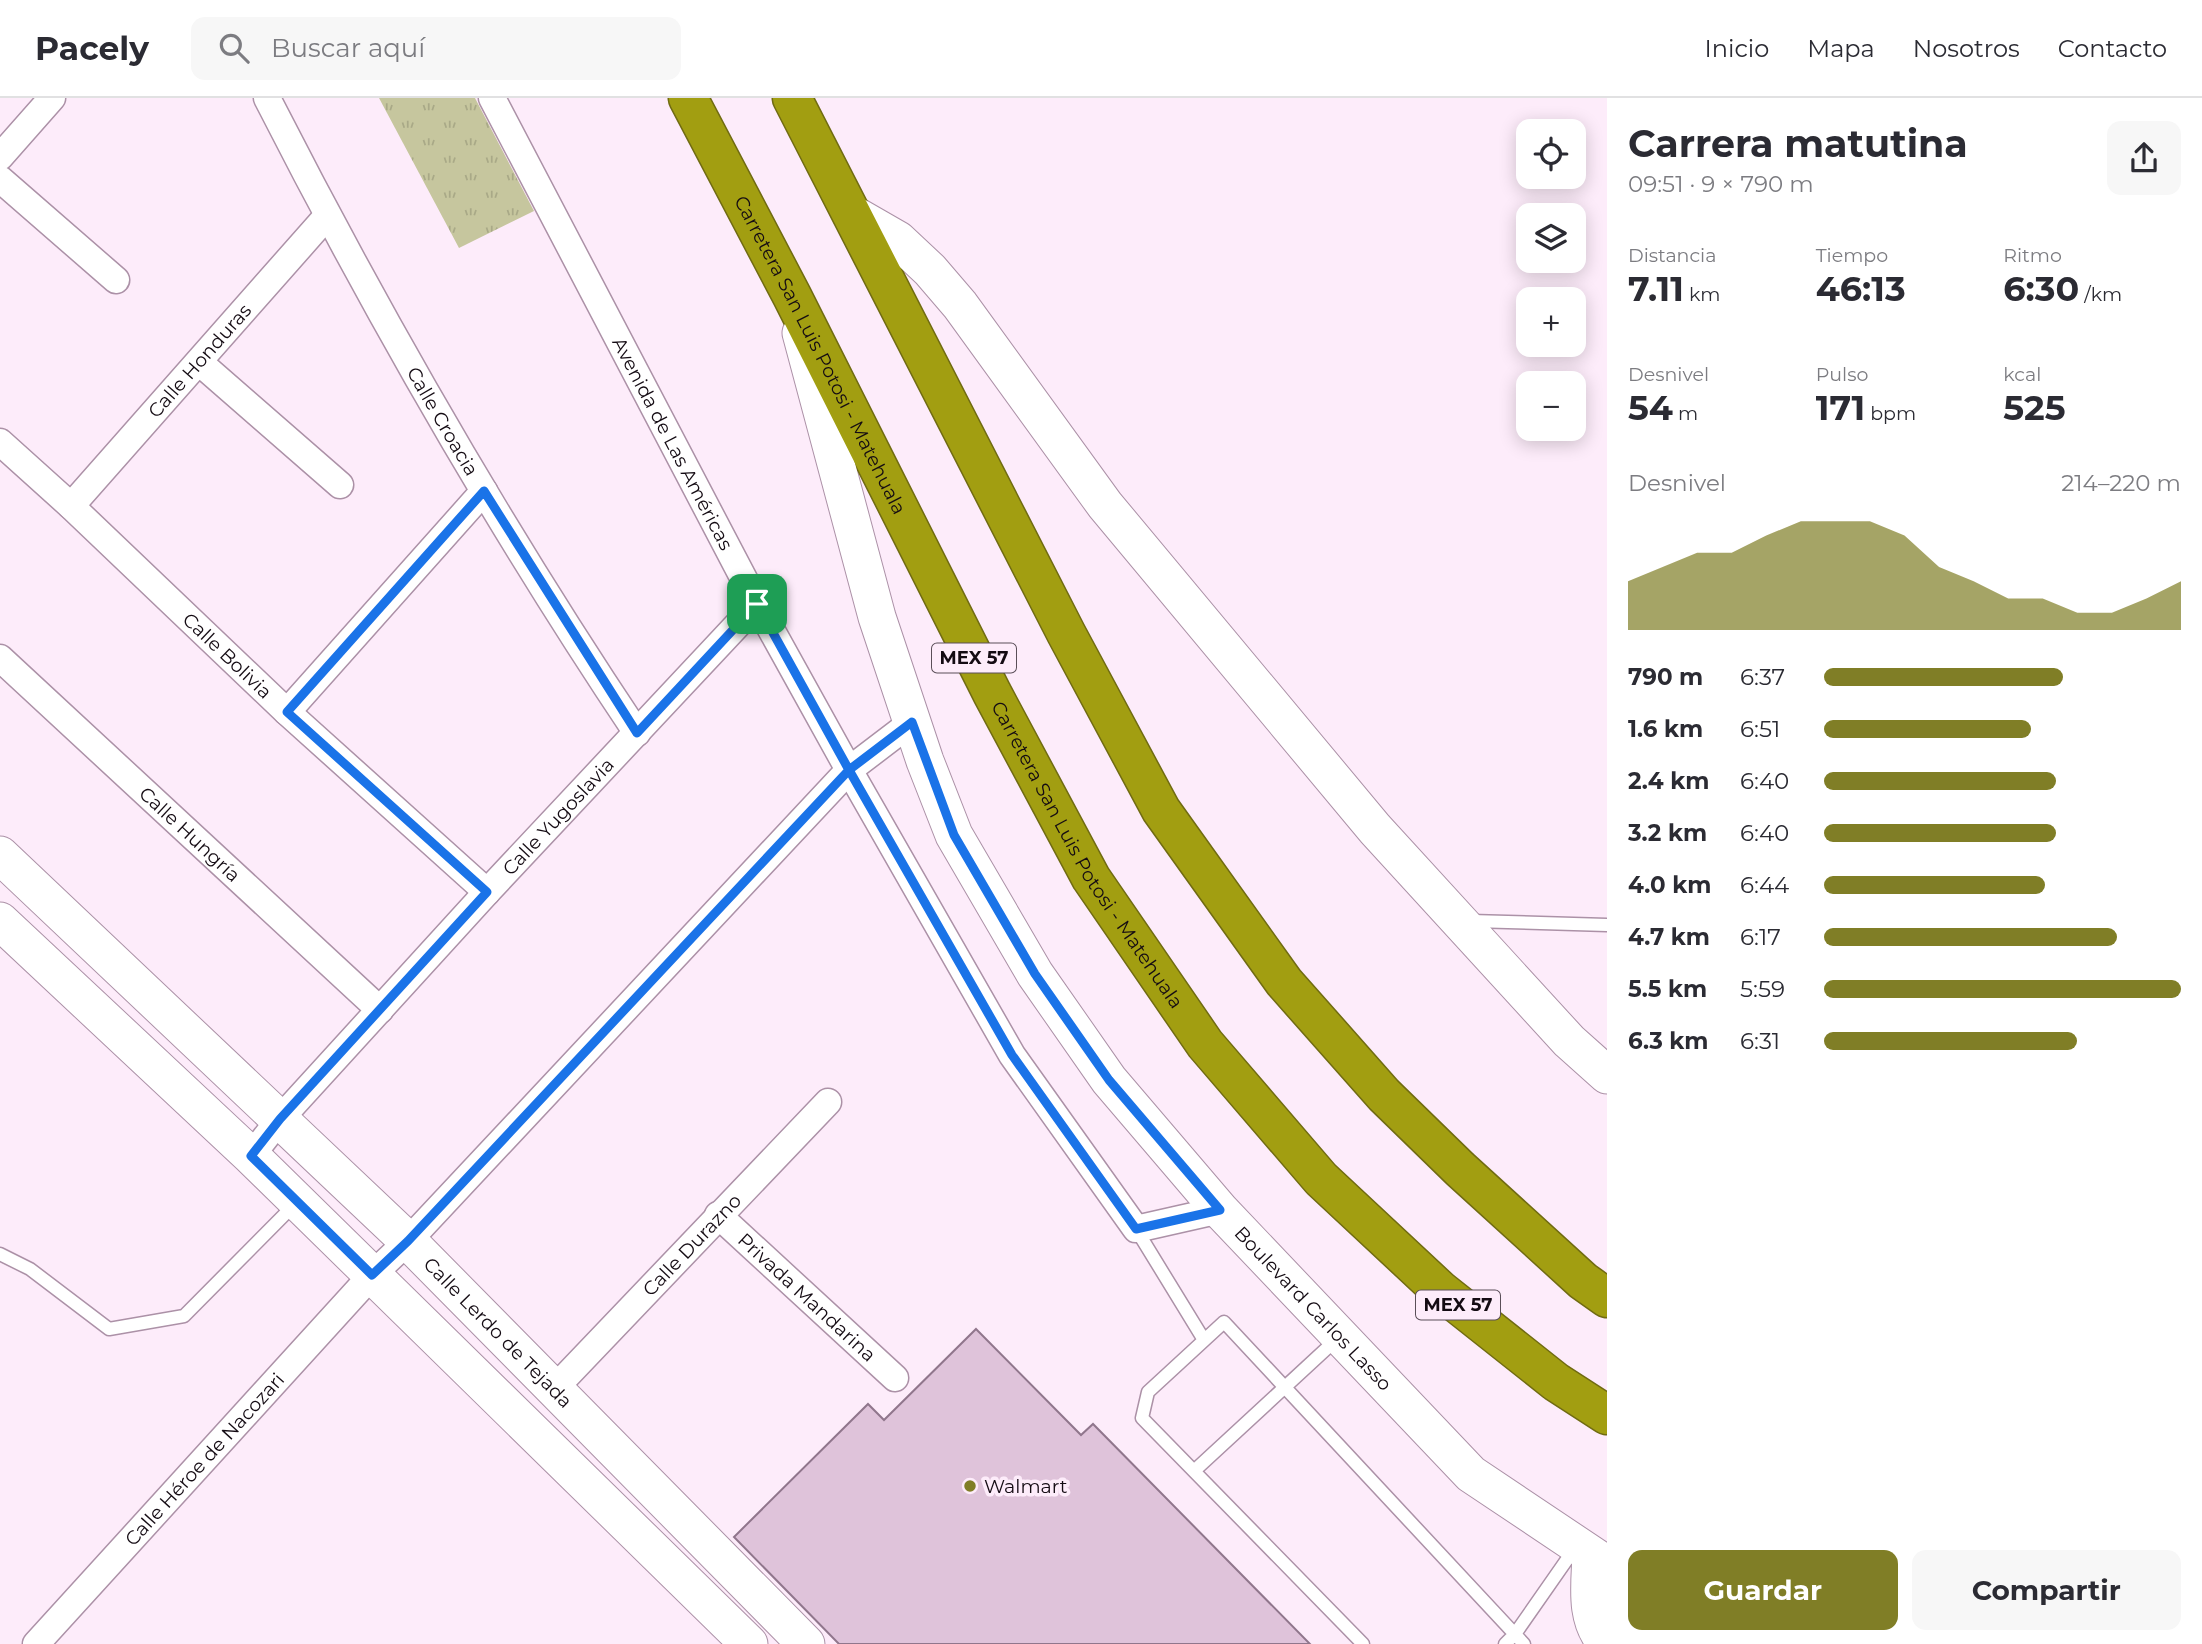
<!DOCTYPE html>
<html lang="es">
<head>
<meta charset="utf-8">
<style>
	body { margin:0; font-family:Montserrat,sans-serif; background:#f7f7f7; color:#2b2b33; height:100vh; display:flex; flex-direction:column; font-size:26px; white-space:nowrap }
	* { box-sizing:border-box; margin:0 }
	p { font-size:23px; color:#7c7c81 }
	.icon { flex:none; width:38px; height:38px; fill:none; stroke:currentColor; stroke-width:2; stroke-linecap:round; stroke-linejoin:round }
	.map { position:relative; flex:1; overflow:hidden }
	.sheet { display:flex; flex-direction:column; background:#fff; width:595px }
	.sheet>* { flex:none }
	.controls { position:absolute; left:1516px; top:21px; display:grid; gap:14px }
	.controls a { display:grid; place-items:center; width:70px; height:70px; border-radius:14px; background:#fff; box-shadow:0 4px 18px #0003; font-size:35px }
	.pin { position:absolute; display:grid; place-items:center; width:60px; height:60px; color:#fff; margin:-30px; border-radius:14px; box-shadow:0 4px 10px #0006 }
	.round { display:grid; place-items:center; flex:none; width:74px; height:74px; border-radius:14px; background:#f7f7f7 }
	.headline { display:flex; align-items:center; justify-content:space-between; height:119px; padding:0 21px }
	h1 { font-size:38px; font-weight:700; line-height:52px }
	.stats { display:grid; grid-template-columns:repeat(3,1fr); gap:10px; height:119px; padding:7px 21px }
	.stats div { display:grid; align-content:center }
	.stats b { font-size:35px; font-weight:700 }
	.stats small { font-size:19px; font-weight:400 }
	.stats p { font-size:19px }
	.chart { height:196px; padding:14px 21px }
	.chart p { display:flex; justify-content:space-between }
	.chart svg { width:100%; height:126px; margin-top:7px; fill:#807e26; opacity:.7 }
	.primary-button { display:flex; gap:14px; margin-top:auto; padding:14px 21px }
	.primary-button a { flex:1; height:80px; border-radius:14px; background:#807e26; color:#fff; font-size:28px; font-weight:700; line-height:80px; text-align:center }
	.primary-button a+a { background:#f7f7f7; color:#2b2b33 }
	ul { padding:0 21px; list-style:none; font-size:23px }
	li { display:grid; grid-template-columns:112px 84px 1fr; align-items:center; height:52px }
	li i { height:18px; border-radius:9px; background:#807e26 }
	header { display:flex; align-items:center; gap:42px; box-sizing:border-box; height:98px; padding:0 35px; background:#fff; border-bottom:2px solid #e1e1e2 }
	header strong { font-size:33px }
	nav { display:flex; gap:38px; margin-inline-start:auto; font-size:24px }
	.search { width:490px; height:63px; background:#f7f7f7; display:flex; align-items:center; gap:18px; box-sizing:border-box; padding:0 24px; border-radius:14px; color:#7c7c81; font-size:26px }
	main { display:flex; flex:1; min-height:0 }
	.map>svg:first-child { display:block }
	.park { fill:url(#park-tufts) }
	.building { fill:#dfc3da; stroke:#90768c; stroke-width:2 }
	.lines { fill:none; stroke-linecap:round; stroke-linejoin:round }
	.lane-casing { stroke:#ac91a7; stroke-width:15 }
	.street-casing { stroke:#ac91a7; stroke-width:29 }
	.secondary-casing { stroke:#ac91a7; stroke-width:39 }
	.highway-casing { stroke:#706b12; stroke-width:41 }
	.lane { stroke:#fff; stroke-width:12 }
	.street { stroke:#fff; stroke-width:26 }
	.secondary { stroke:#fff; stroke-width:37 }
	.highway { stroke:#a29e11; stroke-width:38 }
	.route-casing { stroke:#fff; stroke-width:14 }
	.route { stroke:#1a73e8; stroke-width:9 }
	.poi-dot { fill:#807e26; stroke:#fdecfa; stroke-width:2.5 }
	.labels { text-anchor:middle; dominant-baseline:central; stroke-width:7; stroke-linejoin:round; paint-order:stroke }
	.shield { fill:#fdecfa; stroke:#5a4e58; stroke-width:2 }
	.shield-label { font-size:18px; font-weight:bold; fill:#140b13 }
	.street-label { font-size:19px; fill:#140b13; stroke:#fdecfa }
	.poi-label { font-size:19px; fill:#140b13; stroke:#fdecfa; text-anchor:start }
</style>
</head>
<body>
<header>
<strong>Pacely</strong>
<div class="search"><svg class="icon" aria-label="search" viewBox="0 0 24 24"><circle cx="10" cy="10" r="6"/><path d="M15 15l6 6"/></svg>Buscar aquí</div>
<nav><a>Inicio</a><a>Mapa</a><a>Nosotros</a><a>Contacto</a></nav>
</header>
<main>
<div class="map">
<svg width="1607" height="1546" viewBox="0 0 1607 1546">
	<defs>
		<pattern id="park-tufts" width="24" height="20" patternUnits="userSpaceOnUse" patternTransform="scale(1.75)"><rect width="24" height="20" fill="#c6c69e"/><path d="M3 7l-1-3M5 7V3M7 7l1-3M15 17l-1-3M17 17v-4M19 17l1-3" fill="none" stroke="#a9a987"/></pattern>
	</defs>
	<rect width="100%" height="100%" fill="#fdecfa"/>
	<path class="park" d="M379 0H475L534 113 459 150Z"/>
	<path class="building" d="M976 1231 1081 1337 1093 1326 1310 1546H839L734 1439 868 1306 884 1322Z"/>
	<g class="lines">
		<defs>
			<path id="lane" d="M1471 823 1607 827
				M1136 1131 1204 1242
				M0 1156 30 1171 109 1231 184 1218 296 1105
				M1194 1373 1338 1240
				M1363 1546 1142 1320 1148 1294 1224 1224 1524 1546
				M1505 1546 1515 1536 1575 1450"/>
			<g id="street">
				<path id="s1" d="M267 0C378 218 501 432 637 635"/>
				<path id="s2" d="M492 0 757 506 849 672 1012 957 1136 1131 1220 1112"/>
				<path d="M0 59 52 0"/>
				<path d="M0 81 116 182"/>
				<path d="M199 264 340 387"/>
				<path id="s3" d="M0 344 71 408 287 614 487 794"/>
				<path id="s4" d="M71 408 327 118"/>
				<path id="s5" d="M0 560 380 912"/>
				<path d="M287 614 484 393"/>
				<path id="s6" d="M251 1058 280 1021 487 794 757 506"/>
				<path id="s7" d="M718 1117 895 1280"/>
				<path id="s8" d="M555 1290 828 1004"/>
				<path id="s9" d="M36 1546 372 1177 408 1143 849 672 912 624"/>
			</g>
			<g id="secondary">
				<path d="M851 115 898 142 930 172 960 207 1105 407 1375 731 1569 943 1607 977"/>
				<path id="s10" d="M801 235 877 519 925 663 954 737 1035 876 1109 982 1220 1112 1471 1376 1607 1467"/>
				<path id="s11" d="M0 757 408 1143 806 1546"/>
				<path d="M0 823 251 1058 749 1546"/>
				<path d="M1591 1457C1590 1487 1584 1522 1607 1546"/>
			</g>
			<g id="highway">
				<path id="s12" d="M688 0 792 198 992 595 1091 780 1205 946 1321 1081 1440 1192 1556 1284 1607 1317"/>
				<path d="M792 0 1066 535 1161 712 1284 884 1384 997 1460 1071 1583 1183 1607 1200"/>
			</g>
		</defs>
		<use href="#lane" class="lane-casing"/>
		<use href="#street" class="street-casing"/>
		<use href="#secondary" class="secondary-casing"/>
		<use href="#highway" class="highway-casing"/>
		<use href="#lane" class="lane"/>
		<use href="#street" class="street"/>
		<use href="#secondary" class="secondary"/>
		<use href="#highway" class="highway"/>
	</g>
	<g class="lines">
		<defs>
			<path id="route" d="M757 506 637 635 484 393 287 614 487 794 280 1021 251 1058 372 1177 408 1143 849 672 1012 957 1136 1131 1220 1112 1109 982 1035 876 954 737 912 624 849 672 757 506"/>
		</defs>
		<use href="#route" class="route-casing"/>
		<use href="#route" class="route"/>
	</g>
	<circle class="poi-dot" cx="970" cy="1388" r="7"/>
	<g class="labels">
		<g class="shield">
			<rect x="932" y="545.5" width="84" height="29" rx="5"/>
			<rect x="1416" y="1192.5" width="84" height="29" rx="5"/>
		</g>
		<g class="shield-label">
			<text x="974" y="560">MEX 57</text>
			<text x="1458" y="1207">MEX 57</text>
		</g>
		<g class="street-label">
			<text stroke="none"><textPath href="#s12" startOffset="289">Carretera San Luis Potosi - Matehuala</textPath></text>
			<text stroke="none"><textPath href="#s4" startOffset="194">Calle Honduras</textPath></text>
			<text stroke="none"><textPath href="#s1" startOffset="368">Calle Croacia</textPath></text>
			<text stroke="none"><textPath href="#s2" startOffset="390">Avenida de Las Américas</textPath></text>
			<text stroke="none"><textPath href="#s3" startOffset="312">Calle Bolivia</textPath></text>
			<text stroke="none"><textPath href="#s6" startOffset="458">Calle Yugoslavia</textPath></text>
			<text stroke="none"><textPath href="#s5" startOffset="259">Calle Hungría</textPath></text>
			<text stroke="none"><textPath href="#s12" startOffset="856">Carretera San Luis Potosi - Matehuala</textPath></text>
			<text stroke="none"><textPath href="#s8" startOffset="198">Calle Durazno</textPath></text>
			<text stroke="none"><textPath href="#s7" startOffset="121">Privada Mandarina</textPath></text>
			<text stroke="none"><textPath href="#s10" startOffset="1122">Boulevard Carlos Lasso</textPath></text>
			<text stroke="none"><textPath href="#s11" startOffset="690">Calle Lerdo de Tejada</textPath></text>
			<text stroke="none"><textPath href="#s9" startOffset="250">Calle Héroe de Nacozari</textPath></text>
		</g>
		<g class="poi-label">
			<text x="984" y="1388">Walmart</text>
		</g>
	</g>
</svg>
<div class="controls">
<a><svg class="icon" aria-label="locate" viewBox="0 0 24 24"><circle cx="12" cy="12" r="6"/><path d="M12 2v4M12 18v4M2 12h4M18 12h4"/></svg></a>
<a><svg class="icon" aria-label="layers" viewBox="0 0 24 24"><path d="M12 4l9 5-9 5-9-5zM3 14l9 5 9-5"/></svg></a>
<a>+</a>
<a>−</a>
</div>
<div class="pin" style="left:757px;top:506px;background:#1e9e55"><svg class="icon" aria-label="arrive" viewBox="0 0 24 24"><path d="M6 21V4h12l-3 4 3 4H6"/></svg></div>
</div>
<section class="sheet">
<div class="headline"><div><h1>Carrera matutina</h1><p>09:51 · 9 × 790 m</p></div><a class="round"><svg class="icon" aria-label="share" viewBox="0 0 24 24"><path d="M12 15V3M7 8l5-5 5 5M5 13v7h14v-7"/></svg></a></div>
<div class="stats">
<div><p>Distancia</p><b>7.11<small> km</small></b></div>
<div><p>Tiempo</p><b>46:13</b></div>
<div><p>Ritmo</p><b>6:30<small> /km</small></b></div>
</div>
<div class="stats">
<div><p>Desnivel</p><b>54<small> m</small></b></div>
<div><p>Pulso</p><b>171<small> bpm</small></b></div>
<div><p>kcal</p><b>525</b></div>
</div>
<div class="chart"><p><span>Desnivel</span>214–220 m</p>
<svg viewBox="0 0 160 44" preserveAspectRatio="none"><path d="M0 44V27L10 22L20 17L30 17L40 11L50 6L60 6L70 6L80 11L90 22L100 27L110 33L120 33L130 38L140 38L150 33L160 27V44z"/></svg>
</div>
<ul>
<li><b>790 m</b>6:37<i style="width:67%"></i></li>
<li><b>1.6 km</b>6:51<i style="width:58%"></i></li>
<li><b>2.4 km</b>6:40<i style="width:65%"></i></li>
<li><b>3.2 km</b>6:40<i style="width:65%"></i></li>
<li><b>4.0 km</b>6:44<i style="width:62%"></i></li>
<li><b>4.7 km</b>6:17<i style="width:82%"></i></li>
<li><b>5.5 km</b>5:59<i style="width:100%"></i></li>
<li><b>6.3 km</b>6:31<i style="width:71%"></i></li>
</ul>
<div class="primary-button"><a>Guardar</a><a>Compartir</a></div>
</section>
</main>
</body>
</html>
